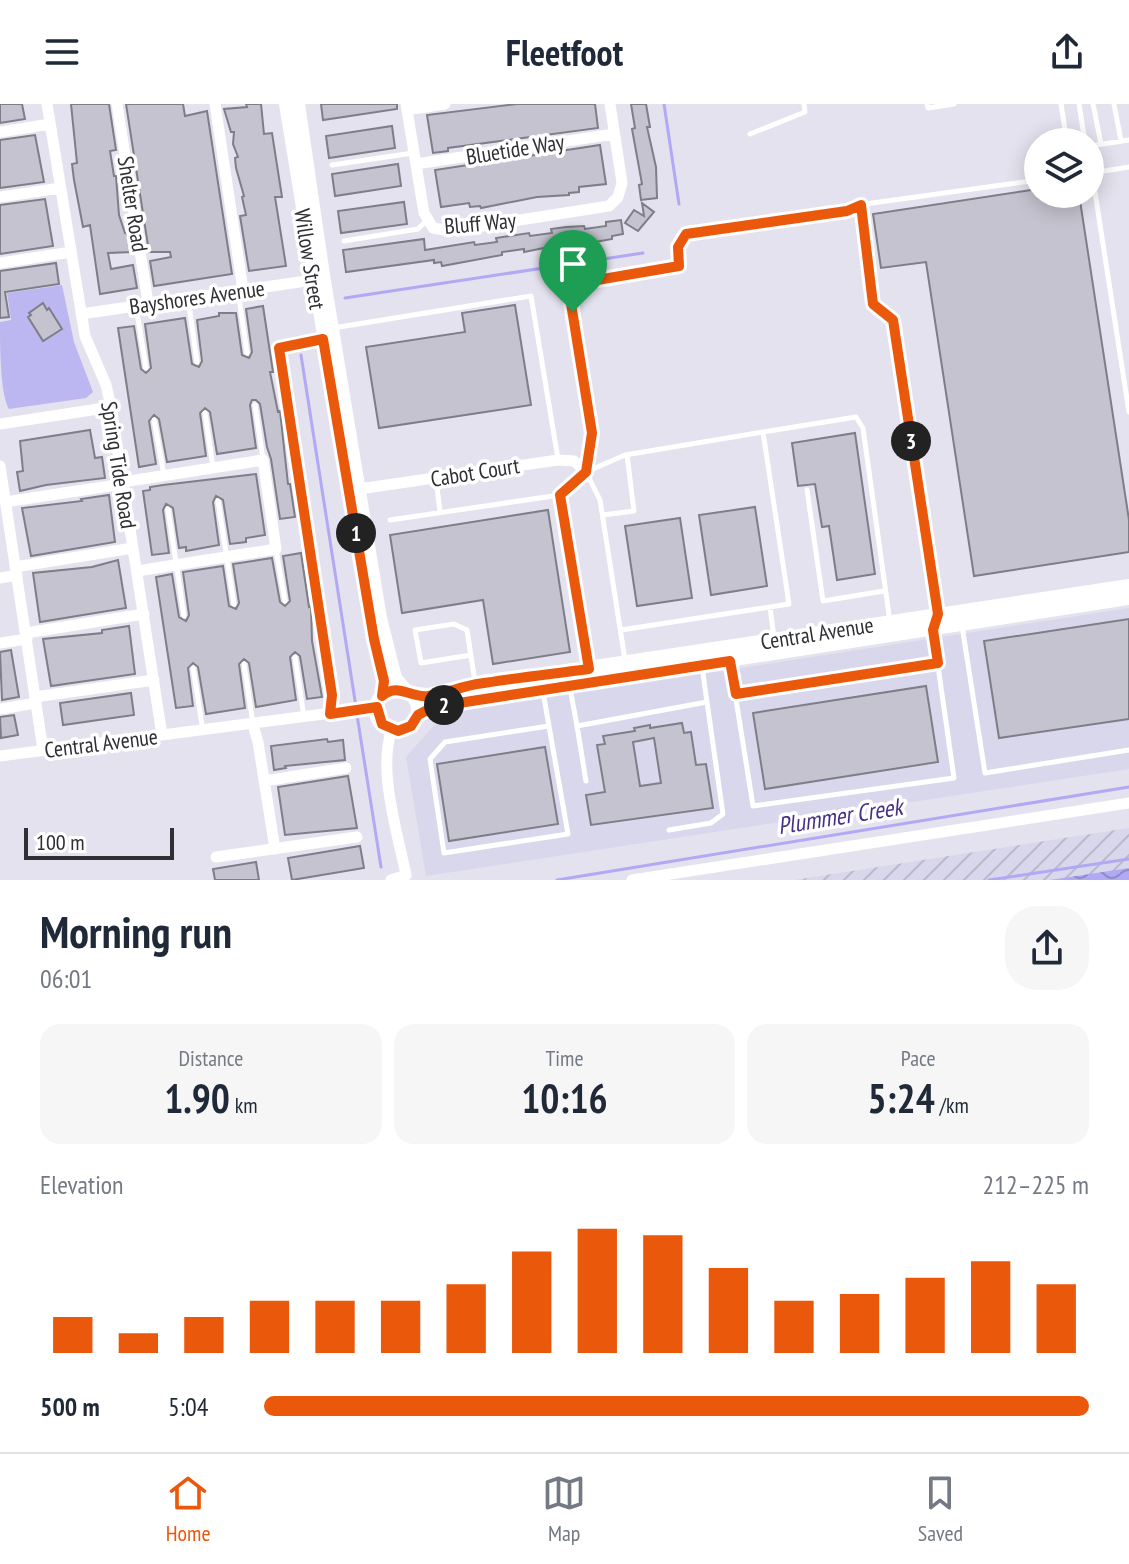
<!DOCTYPE html>
<html lang="en">
<head>
<meta charset="utf-8">
<style>
	body { margin:0; font-family:"PT Sans Narrow",sans-serif; background:#f6f6f7; color:#1f2937; height:100vh; display:flex; flex-direction:column; font-size:30px; white-space:nowrap }
	* { box-sizing:border-box; margin:0 }
	p { font-size:26px; color:#747a83 }
	.icon { flex:none; width:44px; height:44px; fill:none; stroke:currentColor; stroke-width:2; stroke-linecap:round; stroke-linejoin:round }
	.map { position:relative; height:776px; overflow:hidden }
	.details { display:flex; flex-direction:column; background:#fff; flex:1 }
	.details>* { flex:none }
	.fabs { position:absolute; left:1024px; top:24px; display:grid; gap:16px }
	.fabs a { display:grid; place-items:center; width:80px; height:80px; border-radius:50%; background:#fff; box-shadow:0 4px 20px #0003; font-size:40px }
	.scale { position:absolute; left:24px; bottom:20px; width:150px; box-sizing:border-box; padding-left:8px; border:4px solid #2f2f34; border-top:0; font-size:22px; line-height:28px; white-space:nowrap; color:#2f2f34; -webkit-text-stroke:6px #fff; paint-order:stroke }
	.pin { position:absolute; display:grid; place-items:center; width:68px; height:68px; color:#fff; margin:-82px -34px; border-radius:50% 50% 50% 0; rotate:-45deg; box-shadow:0 0 8px #0007 }
	.pin .icon { rotate:45deg }
	.km { position:absolute; width:40px; height:40px; margin:-20px; border-radius:50%; background:#222; color:#fff; font-size:22px; line-height:40px; text-align:center }
	.round { display:grid; place-items:center; flex:none; width:84px; height:84px; border-radius:32px; background:#f6f6f7 }
	.head { display:flex; align-items:center; justify-content:space-between; height:136px; padding:0 40px }
	h1 { font-size:44px; font-weight:700; line-height:60px }
	.metrics { display:grid; grid-template-columns:repeat(3,1fr); gap:12px; height:136px; padding:8px 40px }
	.metrics div { display:grid; align-content:center; border-radius:20px; background:#f6f6f7; text-align:center }
	.metrics b { font-size:40px; font-weight:700 }
	.metrics small { font-size:22px; font-weight:400 }
	.metrics p { font-size:22px }
	.chart { height:224px; padding:16px 40px }
	.chart p { display:flex; justify-content:space-between }
	.chart svg { width:100%; height:144px; margin-top:8px; stroke:#ea580c; stroke-width:6 }
	ul { padding:0 40px; list-style:none; font-size:26px }
	li { display:grid; grid-template-columns:128px 96px 1fr; align-items:center; height:60px }
	li i { height:20px; border-radius:10px; background:#ea580c }
	header { display:flex; justify-content:space-between; align-items:center; height:104px; padding:0 40px; background:#fff; font-size:36px; font-weight:700 }
	.tab-bar { display:flex; justify-content:space-around; align-items:center; height:112px; border-top:2px solid #e0e1e3; background:#fff; font-size:22px; color:#747a83 }
	.tab-bar a { display:grid; justify-items:center; gap:4px }
	.tab-bar .current { color:#ea580c }
	.map>svg:first-child { display:block }
	.built { fill:#d9d7eb }
	.industrial { fill:url(#industrial-furrows) }
	.park { fill:#bcb7f0 }
	.water { fill:url(#water-waves) }
	.lines { fill:none; stroke-linecap:round; stroke-linejoin:round }
	.stream { stroke:#b1a9f4; stroke-width:3 }
	.building { fill:#c4c3cf; stroke:#7e7e89; stroke-width:2; fill-rule:evenodd }
	.service { stroke:#fff; stroke-width:5 }
	.minor { stroke:#fff; stroke-width:11 }
	.tertiary { stroke:#fff; stroke-width:14 }
	.route-casing { stroke:#fff; stroke-width:16 }
	.route { stroke:#ea580c; stroke-width:10 }
	.labels { text-anchor:middle; dominant-baseline:central; stroke-width:7; stroke-linejoin:round; paint-order:stroke }
	.street-label { font-size:22px; fill:#2f2f34; stroke:#fff }
	.water-label { font-size:24px; font-style:italic; fill:#443186; stroke:#fff }
</style>
</head>
<body>
<header><svg class="icon" aria-label="menu" viewBox="0 0 24 24"><path d="M4 6h16M4 12h16M4 18h16"/></svg>Fleetfoot<svg class="icon" aria-label="share" viewBox="0 0 24 24"><path d="M12 15V3M7 8l5-5 5 5M5 13v7h14v-7"/></svg></header>
<div class="map">
<svg width="1129" height="776" viewBox="0 0 1129 776">
	<defs>
		<pattern id="industrial-furrows" width="10" height="10" patternUnits="userSpaceOnUse" patternTransform="scale(2)"><rect width="10" height="10" fill="#d9d7eb"/><path d="M-1 1l2-2M0 10L10 0M9 11l2-2" fill="none" stroke="#bbb9ca"/></pattern>
		<pattern id="water-waves" width="16" height="10" patternUnits="userSpaceOnUse" patternTransform="scale(2)"><rect width="16" height="10" fill="#b1a9f4"/><path d="M0 5q4-4 8 0t8 0" fill="none" stroke="#908ac6"/></pattern>
	</defs>
	<rect width="100%" height="100%" fill="#e3e2ee"/>
	<path class="built" d="M1129 504V665L426 772 406 653 444 610Z"/>
	<path class="industrial" d="M1129 724V776H794Z"/>
	<path class="park" d="M62 181 74 238 93 288 86 294 9 305C0 290 0 239 0 218L11 216 7 189Z"/>
	<path class="water" d="M1129 764V776H1050Z"/>
	<g class="lines">
		<path class="stream" d="M664 0 679 100
			M345 194 643 149
			M301 251 356 603
			M357 611 381 763
			M557 776 1129 683
			M989 776 1129 755"/>
	</g>
	<path class="building" d="M0 0H22L25 15 0 19Z
		M71 0H109L116 46 110 47 114 72H116L119 111 125 129 128 128 132 148 108 149 111 165 133 161 137 184 100 190 90 121 83 123 74 76 72 60 77 59Z
		M126 0H183L185 12 207 7 232 170 154 182 150 157 171 153 170 148H149Z
		M246 0H261L264 30 272 29 282 93H275L286 162 249 167 240 112 246 111 242 93 244 92 236 64 235 54 238 53 233 40 234 28H231L224 5 247 3Z
		M321 0H397V5L323 16Z
		M517 0H595L598 24 448 44V47L433 49 427 11Z
		M631 0H646L650 23H647L656 63 657 94 641 96 639 81 642 80 632 25 635 24Z
		M392 22 395 44 329 54 326 32Z
		M35 31 44 78 0 84V36Z
		M600 41 606 80 579 83V88L569 89V91L537 93 481 104 480 102 470 103 469 99 441 103 435 66Z
		M398 60 401 82 335 92 332 70Z
		M1038 85V90H1079L1129 416V448L974 472 926 158 881 164 873 110Z
		M45 95 53 142 0 150V101Z
		M404 98 407 120 341 129 338 107Z
		M642 99 654 108 638 127 625 119 634 106 644 112Z
		M621 116 623 130 612 132V135L579 141V137L524 148V145L502 148V151L442 162 441 158 434 159V156L346 168 343 146 424 135 425 146 474 138 475 141 497 138 496 134 529 129 530 132 552 129 551 125 566 123 584 122 585 125 606 122V118Z
		M56 159 59 180 5 188 9 213 0 214V167Z
		M43 199 47 206 49 204 62 225 43 237 28 213 31 211 29 209Z
		M515 201 531 301 379 324 366 243 465 228 462 209Z
		M263 202 273 268H270L278 308 280 307 288 380H290L295 413 280 415 271 355 267 343 260 300 256 296H252L250 301 256 344 217 350 210 308 205 304 200 309 206 352 167 358 159 315 154 311 149 317 156 360 139 363 118 224 134 222 141 265 146 269 151 264 145 220 185 214 192 260 199 263 202 257 197 216 219 212V209H236L242 251 249 254 252 248 246 205Z
		M90 326 95 354 102 353 105 374 46 381 20 387 17 368 23 367 20 337Z
		M855 329 875 470 837 476 829 422 822 423 815 380 798 382 792 339Z
		M256 370 265 431 246 434V438L230 440 223 396 216 392 213 398 219 441 186 447V443L179 444 173 404 166 400 163 406 169 449 152 451 143 387 150 386V383L163 381Z
		M109 391 115 438 31 452 22 404 82 397 81 395Z
		M755 403 767 482 711 491 699 411Z
		M548 406 570 548 493 560 483 496 402 509 390 431Z
		M680 414 692 494 637 502 625 422Z
		M301 449 309 503 311 502 312 537 322 593 307 595 300 552 295 548 290 553 296 596 256 603 249 559 244 555 239 560 245 604 206 610 198 563 193 559 188 564 193 602 176 604 156 473 172 470 179 513 186 517 189 511 183 468 223 462 229 502 236 505 239 499 233 460 272 454 280 498 285 502 290 497 283 452Z
		M118 456 126 504 40 518 33 469 92 463Z
		M1129 515V615L999 634 984 537Z
		M129 522 135 570 51 582 43 535 102 529V526Z
		M11 546 19 593 2 596 0 548Z
		M926 582 938 658 765 685 753 609Z
		M131 589 134 611 63 621 60 599Z
		M14 611 18 631 1 634 0 613Z
		M682 619 684 629 691 628 696 661 706 660 713 704 591 721 586 691 605 688 597 641 605 640 603 632 635 627 634 624 650 621V624ZM654 634 661 679 640 682 633 638Z
		M327 635 328 638 343 636 345 656 285 662 286 664 274 666 271 642Z
		M545 643 558 720 449 737 437 660Z
		M348 672 357 724 285 731 278 683Z
		M360 742 364 764 292 776 288 754Z
		M256 758 259 776H215L213 765Z"/>
	<g class="lines">
		<path class="service" d="M927 0 928 4 954 0
			M1061 0 1067 38
			M1079 0 1085 38
			M1093 0 1101 40
			M1114 0 1121 37
			M750 30 805 8 804 0
			M1090 42 1129 36
			M332 61 413 49
			M1090 69H1092L1129 308
			M1092 69 1129 63
			M861 101 873 200 893 216 938 510
			M344 137 418 125 427 116
			M238 187 247 249
			M188 194 197 258
			M136 202 146 264
			M333 224 531 192 558 355
			M322 235 279 244 332 591 330 609
			M255 301 263 355
			M205 309 213 363
			M154 316 164 371
			M763 328 856 313 863 324 890 518
			M436 375 440 408
			M807 386 823 497 884 487
			M560 391 589 563
			M218 397 234 500
			M168 405 184 512
			M603 411 634 407 627 351
			M390 416 560 391 586 368 625 351 763 328 789 500 621 526
			M276 446 285 497
			M770 503 774 534
			M962 522 985 669 1129 646
			M471 551 421 559 415 526 454 520 467 526 475 578
			M295 553 304 613
			M625 556 600 396 586 368 592 329 568 181 679 162 678 143 686 130 847 107 858 101 1038 76
			M730 558 753 702 954 674 933 527
			M244 560 253 620
			M193 564 203 627
			M570 584 577 622
			M543 588 568 730 444 749 430 655 445 638 549 622
			M736 590 938 559
			M586 677 577 622 707 598
			M669 726 711 719 723 710 702 563"/>
		<path class="minor" d="M47 0 85 232 106 281 111 303 162 631
			M117 0 148 199
			M215 0 243 186
			M406 0 424 109 433 124 450 127 609 102 618 93 622 79 610 0
			M407 6 445 0
			M0 28 50 20
			M416 60 614 30
			M0 93 60 84
			M0 159 71 148
			M81 210 313 176
			M0 320 111 303
			M0 362 43 646
			M123 378 263 356 276 445 137 467
			M359 385 558 356 574 357 586 368
			M5 398 123 380
			M15 463 133 444
			M0 474 17 471
			M26 529 144 510
			M0 539 27 535
			M35 593 154 576
			M0 605 36 599
			M253 621 258 638 275 745
			M0 652 377 603
			M264 677 346 664
			M216 753 357 733
			M391 776 406 771C398 731 377 664 392 626
			M632 776 1129 699"/>
		<path class="tertiary" d="M286 0 374 535 384 577 382 592
			M298 0 323 171 380 514 395 574 406 587
			M376 606a21 21 0 1 1 42 0a21 21 0 1 1-42 0Z
			M411 590 430 591 475 581 1129 482
			M418 611 433 603 477 595 1129 494"/>
	</g>
	<g class="lines">
		<defs>
			<path id="route" d="M861 101 873 200 893 216 938 510 933 526 938 559 736 590 730 557 433 603 418 611 411 622 398 627 382 620 377 603 330 610 332 591 279 244 323 235 374 535 384 577 382 592C398 578 410 594 428 592 445 589 461 583 477 580 514 574 552 570 589 565L560 391 586 368 592 329 568 181 679 162 678 143 686 130 847 107Z"/>
		</defs>
		<use href="#route" class="route-casing"/>
		<use href="#route" class="route"/>
	</g>
	<g class="labels">
		<g class="street-label">
			<text transform="translate(515 45) rotate(-9)">Bluetide Way</text>
			<text transform="translate(133 100) rotate(81)">Shelter Road</text>
			<text transform="translate(480 119) rotate(-5)">Bluff Way</text>
			<text transform="translate(310 155) rotate(81)">Willow Street</text>
			<text transform="translate(197 193) rotate(-8)">Bayshores Avenue</text>
			<text transform="translate(119 361) rotate(81)">Spring Tide Road</text>
			<text transform="translate(475 368) rotate(-9)">Cabot Court</text>
			<text transform="translate(817 529) rotate(-9)">Central Avenue</text>
			<text transform="translate(101 639) rotate(-7)">Central Avenue</text>
		</g>
		<g class="water-label">
			<text transform="translate(840 712) rotate(-9)">Plummer Creek</text>
		</g>
	</g>
</svg>
<div class="fabs">
<a><svg class="icon" aria-label="layers" viewBox="0 0 24 24"><path d="M12 4l9 5-9 5-9-5zM3 14l9 5 9-5"/></svg></a>
</div>
<div class="scale">100 m</div>
<div class="pin" style="left:573px;top:208px;background:#1e9e55"><svg class="icon" aria-label="arrive" viewBox="0 0 24 24"><path d="M6 21V4h12l-3 4 3 4H6"/></svg></div>
<b class="km" style="left:356px;top:429px">1</b>
<b class="km" style="left:444px;top:601px">2</b>
<b class="km" style="left:911px;top:337px">3</b>
</div>
<section class="details">
<div class="head"><div><h1>Morning run</h1><p>06:01</p></div><a class="round"><svg class="icon" aria-label="share" viewBox="0 0 24 24"><path d="M12 15V3M7 8l5-5 5 5M5 13v7h14v-7"/></svg></a></div>
<div class="metrics">
<div><p>Distance</p><b>1.90<small> km</small></b></div>
<div><p>Time</p><b>10:16</b></div>
<div><p>Pace</p><b>5:24<small> /km</small></b></div>
</div>
<div class="chart"><p><span>Elevation</span>212–225 m</p>
<svg viewBox="0 0 160 44" preserveAspectRatio="none"><path d="M5 44V33M15 44V38M25 44V33M35 44V28M45 44V28M55 44V28M65 44V23M75 44V13M85 44V6M95 44V8M105 44V18M115 44V28M125 44V26M135 44V21M145 44V16M155 44V23"/></svg>
</div>
<ul>
<li><b>500 m</b>5:04<i style="width:100%"></i></li>
</ul>
</section>
<nav class="tab-bar">
<a class="current"><svg class="icon" aria-label="home" viewBox="0 0 24 24"><path d="M3 11l9-7 9 7M6 9v11h12V9"/></svg>Home</a>
<a><svg class="icon" aria-label="map" viewBox="0 0 24 24"><path d="M3 6l6-2 6 2 6-2v14l-6 2-6-2-6 2zM9 4v14M15 6v14"/></svg>Map</a>
<a><svg class="icon" aria-label="saved" viewBox="0 0 24 24"><path d="M7 4h10v16l-5-4-5 4z"/></svg>Saved</a>
</nav>
</body>
</html>
